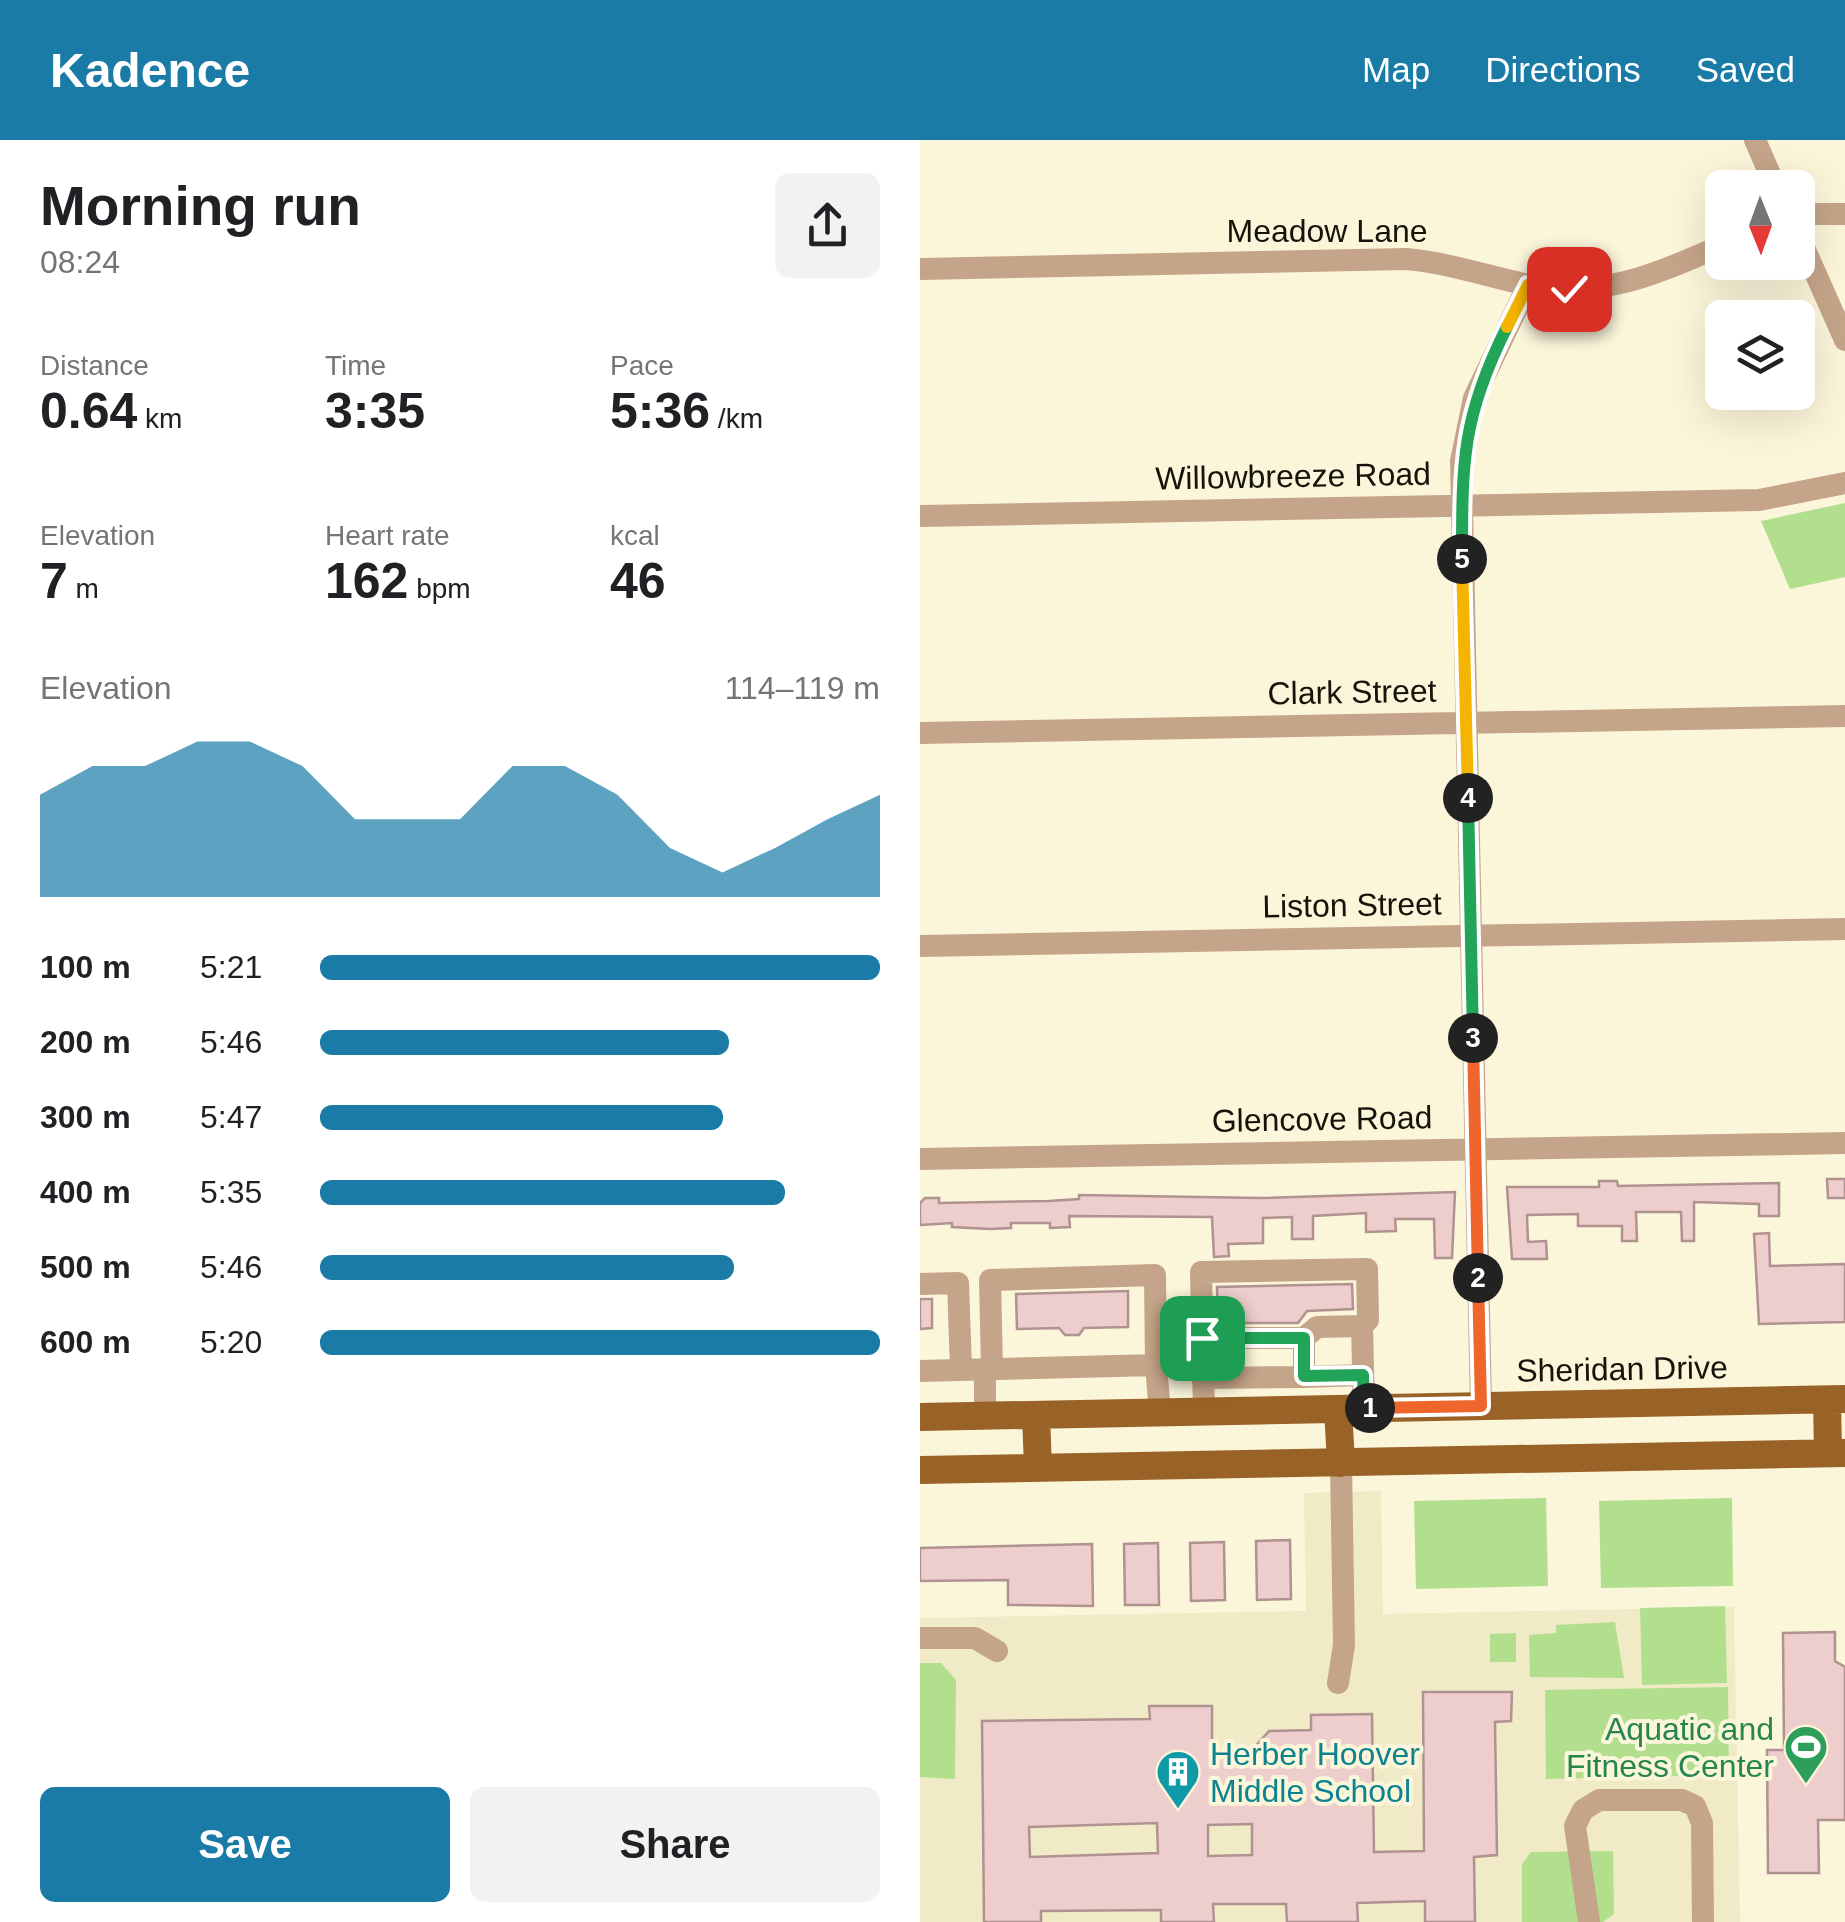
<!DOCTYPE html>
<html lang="en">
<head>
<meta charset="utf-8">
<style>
	body { margin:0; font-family:Helvetica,sans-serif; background:#f2f2f2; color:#202124; height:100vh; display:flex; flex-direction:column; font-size:38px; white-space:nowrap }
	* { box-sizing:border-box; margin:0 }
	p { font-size:32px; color:#757577 }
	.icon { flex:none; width:55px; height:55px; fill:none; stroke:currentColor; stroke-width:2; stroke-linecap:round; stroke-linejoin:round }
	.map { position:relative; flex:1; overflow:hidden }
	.panel { display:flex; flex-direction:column; background:#fff; width:920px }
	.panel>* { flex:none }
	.needle { width:65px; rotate:179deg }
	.fabs { position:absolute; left:785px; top:30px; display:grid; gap:20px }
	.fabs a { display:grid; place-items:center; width:110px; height:110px; border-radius:15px; background:#fff; box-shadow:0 10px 40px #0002; font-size:50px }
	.pin { position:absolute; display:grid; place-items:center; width:85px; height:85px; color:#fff; margin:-42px; border-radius:20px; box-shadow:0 5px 15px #0006 }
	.km { position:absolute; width:50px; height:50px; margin:-25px; border-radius:50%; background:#222; color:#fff; font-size:28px; line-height:50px; text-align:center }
	.round { display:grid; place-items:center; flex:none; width:105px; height:105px; border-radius:15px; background:#f2f2f2 }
	.overview { display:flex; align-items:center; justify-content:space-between; height:170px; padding:0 40px }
	h1 { font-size:55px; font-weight:700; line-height:75px }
	.metrics { display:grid; grid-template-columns:repeat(3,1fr); gap:15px; height:170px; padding:10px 40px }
	.metrics div { display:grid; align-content:center }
	.metrics b { font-size:50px; font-weight:700 }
	.metrics small { font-size:28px; font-weight:400 }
	.metrics p { font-size:28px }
	.chart { height:280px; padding:20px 40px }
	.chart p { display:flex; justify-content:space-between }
	.chart svg { width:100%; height:180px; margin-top:10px; fill:#1a7ba7; opacity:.7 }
	.primary-button { display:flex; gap:20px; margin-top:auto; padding:20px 40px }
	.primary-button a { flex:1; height:115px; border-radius:15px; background:#1a7ba7; color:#fff; font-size:40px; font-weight:700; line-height:115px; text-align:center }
	.primary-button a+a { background:#f2f2f2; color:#202124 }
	ul { padding:0 40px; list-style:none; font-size:32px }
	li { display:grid; grid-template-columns:160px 120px 1fr; align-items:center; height:75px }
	li i { height:25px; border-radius:12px; background:#1a7ba7 }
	header { display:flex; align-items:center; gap:60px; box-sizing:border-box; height:140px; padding:0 50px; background:#1a7ba7; color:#fff }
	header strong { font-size:48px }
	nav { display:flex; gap:55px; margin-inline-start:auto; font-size:35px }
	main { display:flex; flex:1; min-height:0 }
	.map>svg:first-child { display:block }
	.built { fill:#f1eac7 }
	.green { fill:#b2df8e }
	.building { fill:#eececc; stroke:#b09290; stroke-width:2.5; fill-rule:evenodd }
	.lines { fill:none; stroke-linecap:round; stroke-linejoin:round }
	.minor { stroke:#c5a589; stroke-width:22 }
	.major { stroke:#996227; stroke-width:28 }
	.split-1-casing { stroke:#fff; stroke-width:20 }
	.split-2-casing { stroke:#fff; stroke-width:20 }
	.split-3-casing { stroke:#fff; stroke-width:20 }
	.split-4-casing { stroke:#fff; stroke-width:20 }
	.split-5-casing { stroke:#fff; stroke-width:20 }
	.split-6-casing { stroke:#fff; stroke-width:20 }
	.split-7-casing { stroke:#fff; stroke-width:20 }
	.split-1 { stroke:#22a559; stroke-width:12 }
	.split-2 { stroke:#f0652b; stroke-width:12 }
	.split-3 { stroke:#f0652b; stroke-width:12 }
	.split-4 { stroke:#22a559; stroke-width:12 }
	.split-5 { stroke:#f5b400; stroke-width:12 }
	.split-6 { stroke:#22a559; stroke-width:12 }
	.split-7 { stroke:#f5b400; stroke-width:12 }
	.labels { text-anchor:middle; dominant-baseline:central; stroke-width:8; stroke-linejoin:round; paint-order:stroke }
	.street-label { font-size:32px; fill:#15130a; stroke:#fbf5da }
	.leisure-label { font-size:32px; fill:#27864d; stroke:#fbf5da; text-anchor:end }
	.culture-label { font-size:32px; fill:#0d838f; stroke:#fbf5da; text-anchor:start }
</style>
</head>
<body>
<header>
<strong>Kadence</strong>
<nav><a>Map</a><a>Directions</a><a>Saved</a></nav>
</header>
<main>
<section class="panel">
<div class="overview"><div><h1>Morning run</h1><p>08:24</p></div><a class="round"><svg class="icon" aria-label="share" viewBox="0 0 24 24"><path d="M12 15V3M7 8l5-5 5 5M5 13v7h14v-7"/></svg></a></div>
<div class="metrics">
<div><p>Distance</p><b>0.64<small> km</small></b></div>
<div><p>Time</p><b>3:35</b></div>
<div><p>Pace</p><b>5:36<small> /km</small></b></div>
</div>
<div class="metrics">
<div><p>Elevation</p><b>7<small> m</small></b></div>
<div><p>Heart rate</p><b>162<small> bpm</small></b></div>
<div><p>kcal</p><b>46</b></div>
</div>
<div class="chart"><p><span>Elevation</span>114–119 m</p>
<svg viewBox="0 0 160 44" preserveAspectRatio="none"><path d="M0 44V19L10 12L20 12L30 6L40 6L50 12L60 25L70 25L80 25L90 12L100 12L110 19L120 32L130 38L140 32L150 25L160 19V44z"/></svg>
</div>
<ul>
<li><b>100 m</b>5:21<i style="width:100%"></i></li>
<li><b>200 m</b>5:46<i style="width:73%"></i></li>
<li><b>300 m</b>5:47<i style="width:72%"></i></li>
<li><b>400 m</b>5:35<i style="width:83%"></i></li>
<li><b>500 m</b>5:46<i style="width:74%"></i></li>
<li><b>600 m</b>5:20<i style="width:100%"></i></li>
</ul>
<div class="primary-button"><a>Save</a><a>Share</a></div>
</section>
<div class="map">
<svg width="925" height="1782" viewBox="0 0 925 1782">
	<rect width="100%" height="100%" fill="#fbf5da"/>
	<path class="built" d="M461 1351 463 1474 814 1467 820 1782H0V1478L386 1471 384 1353Z"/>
	<path class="green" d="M925 363V437L870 449 841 381Z
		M626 1358 628 1446 496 1449 494 1361Z
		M812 1358 813 1446 681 1448 679 1361Z
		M805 1466 807 1543 722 1545 720 1468Z
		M695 1482 704 1538 610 1537 609 1495 636 1493V1485Z
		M596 1493V1522H570V1494Z
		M0 1523H21L36 1540 35 1639 0 1637Z
		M808 1547 809 1635 626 1639 625 1550Z
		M693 1711 694 1774 683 1782H602V1724L611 1712Z"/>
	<path class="building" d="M907 1039H925V1058H908Z
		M679 1041H697L698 1046 859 1043V1076H839V1064L774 1062V1101H762L761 1072H716L717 1101H702V1086H658V1074L607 1075 608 1102 626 1101 627 1119H592L587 1047H679Z
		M535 1052 532 1118H515L514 1079H475L476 1091 446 1092V1073L393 1076V1099H372V1077L343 1078V1103L308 1104 309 1116 294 1117 292 1077 149 1076 150 1087 130 1088V1083H91V1088L70 1089 32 1087V1083L0 1085V1063L5 1058H19V1063L129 1061 159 1059V1055L340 1058Z
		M849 1093 850 1126 925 1124V1182L839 1184 834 1094Z
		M432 1144 433 1169 387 1171 378 1183H298L297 1147Z
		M208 1151V1187L164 1188 159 1195H145L139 1188 97 1189 96 1154Z
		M0 1159H12V1188L0 1189Z
		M370 1400 371 1459 337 1460 336 1401Z
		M304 1402 305 1460 271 1461 270 1403Z
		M238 1403 239 1465H205L204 1404Z
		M172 1404 173 1466 88 1465V1440L0 1441V1408Z
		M915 1492V1521L925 1527V1680H898L899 1733H848L847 1610H864L863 1493Z
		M503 1552H592L591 1581 575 1582 577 1715 554 1717 555 1782H505V1761L437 1763 438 1782H367L366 1764H293L294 1782H241V1770L121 1771V1782H64L62 1581 230 1579 229 1566H292V1617H326L349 1591 391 1590V1575L452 1574 454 1712 504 1711ZM237 1683 238 1713 110 1717 109 1687ZM332 1684V1715L288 1716V1685Z"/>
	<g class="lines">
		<path class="minor" d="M835 0 856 48
			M878 74H925
			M878 94 925 200
			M0 129 487 119C529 123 567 136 608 145 678 160 741 133 802 105
			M0 376 839 360 925 343
			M0 593 925 576
			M0 806 925 789
			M0 1019 925 1003
			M0 1144 38 1143 41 1229
			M282 1198H384V1237L282 1238
			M384 1198 397 1187 442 1186 444 1269
			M65 1228V1276
			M72 1228 70 1140 235 1135 236 1225
			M0 1231 236 1225 240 1273
			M384 1237 443 1235
			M561 1266 541 321 554 258 608 145
			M284 1272 281 1132 447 1129 448 1180 442 1186
			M0 1498H55L77 1511
			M418 1543 424 1505 421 1323
			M669 1782 655 1686 663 1670 679 1660H762L775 1666 782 1683 783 1782"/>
		<path class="major" d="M907 1260 908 1313
			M418 1269 421 1323
			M116 1275 118 1328
			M0 1277 925 1259
			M0 1330 925 1313"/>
	</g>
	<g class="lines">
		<defs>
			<path id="split-1" d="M282 1198H384V1236L443 1235 444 1268H450"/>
			<path id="split-2" d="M450 1268 561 1266 558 1138"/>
			<path id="split-3" d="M553 898 558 1138"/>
			<path id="split-4" d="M548 658 553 898"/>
			<path id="split-5" d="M542 419 548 658"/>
			<path id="split-6" d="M542 419C542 322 542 276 587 187"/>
			<path id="split-7" d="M587 187 608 145 649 149"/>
		</defs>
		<use href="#split-1" class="split-1-casing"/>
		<use href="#split-2" class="split-2-casing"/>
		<use href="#split-3" class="split-3-casing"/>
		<use href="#split-4" class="split-4-casing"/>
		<use href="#split-5" class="split-5-casing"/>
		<use href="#split-6" class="split-6-casing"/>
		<use href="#split-7" class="split-7-casing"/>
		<use href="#split-1" class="split-1"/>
		<use href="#split-2" class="split-2"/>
		<use href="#split-3" class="split-3"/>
		<use href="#split-4" class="split-4"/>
		<use href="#split-5" class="split-5"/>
		<use href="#split-6" class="split-6"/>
		<use href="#split-7" class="split-7"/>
	</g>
	<defs>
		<symbol id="stadium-pin" viewBox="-11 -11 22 30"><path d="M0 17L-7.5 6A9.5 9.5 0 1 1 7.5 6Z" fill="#2e9e5b" stroke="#fbf5da"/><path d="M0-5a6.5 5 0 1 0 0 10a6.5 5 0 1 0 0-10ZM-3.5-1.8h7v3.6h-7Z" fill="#fff"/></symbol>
		<symbol id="building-pin" viewBox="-11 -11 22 30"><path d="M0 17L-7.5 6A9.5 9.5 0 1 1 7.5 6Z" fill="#0f9aa8" stroke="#fbf5da"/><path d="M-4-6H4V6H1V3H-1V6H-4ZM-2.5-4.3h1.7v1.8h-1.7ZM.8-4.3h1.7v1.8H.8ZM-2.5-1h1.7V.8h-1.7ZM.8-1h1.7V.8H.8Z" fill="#fff"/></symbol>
	</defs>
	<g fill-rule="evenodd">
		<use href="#stadium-pin" x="861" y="1582" width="50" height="68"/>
		<use href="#building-pin" x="233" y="1607" width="50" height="68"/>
	</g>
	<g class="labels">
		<g class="street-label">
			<text x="407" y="91">Meadow Lane</text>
			<text transform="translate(373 336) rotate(-1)">Willowbreeze Road</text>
			<text transform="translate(432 552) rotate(-1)">Clark Street</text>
			<text transform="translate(432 765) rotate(-1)">Liston Street</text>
			<text transform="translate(402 979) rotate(-1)">Glencove Road</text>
			<text transform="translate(702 1229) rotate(-1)">Sheridan Drive</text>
		</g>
		<g class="leisure-label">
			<text x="854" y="1589">Aquatic and<tspan x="854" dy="37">Fitness Center</tspan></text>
		</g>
		<g class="culture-label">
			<text x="290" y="1614">Herber Hoover<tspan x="290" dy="37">Middle School</tspan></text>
		</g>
	</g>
</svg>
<div class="fabs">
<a><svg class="needle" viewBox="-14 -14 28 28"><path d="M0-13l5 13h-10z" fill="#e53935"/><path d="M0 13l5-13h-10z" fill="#757577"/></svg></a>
<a><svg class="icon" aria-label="layers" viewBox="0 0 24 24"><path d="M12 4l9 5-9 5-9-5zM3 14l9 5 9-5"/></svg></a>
</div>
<div class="pin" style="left:282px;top:1198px;background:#1e9e55"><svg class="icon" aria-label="arrive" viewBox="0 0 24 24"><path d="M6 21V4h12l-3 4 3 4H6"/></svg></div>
<div class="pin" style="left:649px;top:149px;background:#d93025"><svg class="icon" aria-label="check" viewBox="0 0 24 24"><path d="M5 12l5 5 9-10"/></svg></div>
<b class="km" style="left:450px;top:1268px">1</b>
<b class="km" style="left:558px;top:1138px">2</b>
<b class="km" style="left:553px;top:898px">3</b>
<b class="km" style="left:548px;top:658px">4</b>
<b class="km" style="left:542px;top:419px">5</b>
</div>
</main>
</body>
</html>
